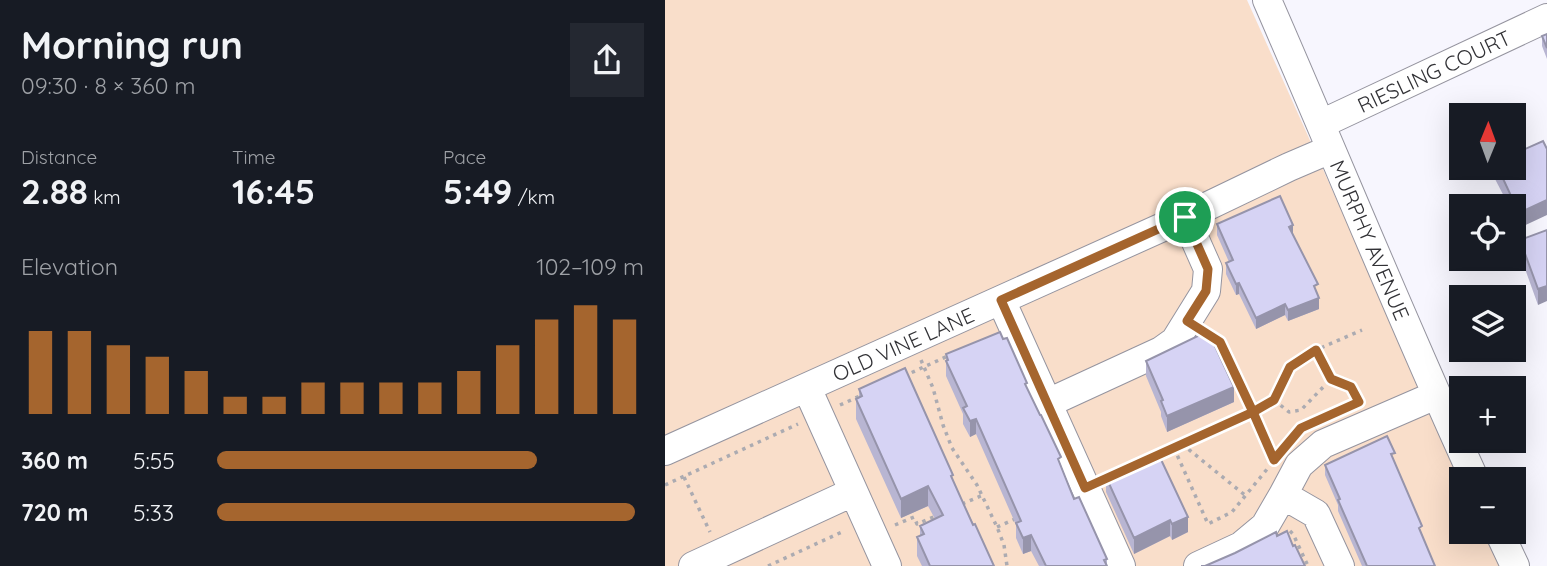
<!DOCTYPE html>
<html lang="en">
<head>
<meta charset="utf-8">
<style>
	body { margin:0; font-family:Quicksand,sans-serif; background:#242831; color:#f1f3f6; height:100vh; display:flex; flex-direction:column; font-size:26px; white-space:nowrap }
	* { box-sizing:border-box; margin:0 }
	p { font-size:23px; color:#9ea1a6 }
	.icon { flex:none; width:38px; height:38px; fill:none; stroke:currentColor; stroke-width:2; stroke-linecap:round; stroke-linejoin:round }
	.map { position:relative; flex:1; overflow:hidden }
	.details { display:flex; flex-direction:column; background:#171b24; width:665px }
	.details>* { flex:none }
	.needle { width:46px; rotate:1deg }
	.buttons { position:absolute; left:784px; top:103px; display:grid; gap:14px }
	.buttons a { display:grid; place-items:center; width:77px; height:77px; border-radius:0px; background:#171b24; box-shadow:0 7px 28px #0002; font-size:35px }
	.pin { position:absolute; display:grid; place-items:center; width:60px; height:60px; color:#fff; margin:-30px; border:4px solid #fff; border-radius:50%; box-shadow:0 2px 7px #0007 }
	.round { display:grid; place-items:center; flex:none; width:74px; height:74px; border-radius:0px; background:#242831 }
	.headline { display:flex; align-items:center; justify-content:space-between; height:119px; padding:0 21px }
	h1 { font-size:38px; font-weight:700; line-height:52px }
	.metrics { display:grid; grid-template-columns:repeat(3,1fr); gap:10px; height:119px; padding:7px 21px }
	.metrics div { display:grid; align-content:center }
	.metrics b { font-size:35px; font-weight:700 }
	.metrics small { font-size:19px; font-weight:400 }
	.metrics p { font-size:19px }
	.chart { height:196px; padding:14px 21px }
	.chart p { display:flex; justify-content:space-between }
	.chart svg { width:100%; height:126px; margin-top:7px; stroke:#a5652e; stroke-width:6 }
	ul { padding:0 21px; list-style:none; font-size:23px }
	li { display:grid; grid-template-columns:112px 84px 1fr; align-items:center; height:52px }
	li i { height:18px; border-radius:9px; background:#a5652e }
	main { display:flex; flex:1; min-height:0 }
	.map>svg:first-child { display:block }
	.green { fill:#f9deca }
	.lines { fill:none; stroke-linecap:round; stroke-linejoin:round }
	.minor-casing { stroke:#95949f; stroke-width:30 }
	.path { stroke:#acabb1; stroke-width:3.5; stroke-dasharray:3.5 5; stroke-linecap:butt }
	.minor { stroke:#fff; stroke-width:28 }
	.wall { fill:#b8b5d2 }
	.shaded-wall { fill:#9694ab }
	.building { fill:#d6d3f4; stroke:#9694ab; stroke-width:2 }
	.route-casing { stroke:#fff; stroke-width:14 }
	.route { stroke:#a5652e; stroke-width:9 }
	.labels { text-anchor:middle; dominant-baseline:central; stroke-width:6; stroke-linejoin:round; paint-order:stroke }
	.street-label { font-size:21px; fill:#323236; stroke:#fff }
</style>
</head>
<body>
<main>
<section class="details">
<div class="headline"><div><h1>Morning run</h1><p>09:30 · 8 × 360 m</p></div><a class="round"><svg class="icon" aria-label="share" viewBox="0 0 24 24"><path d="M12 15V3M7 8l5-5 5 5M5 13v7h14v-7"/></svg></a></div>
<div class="metrics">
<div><p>Distance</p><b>2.88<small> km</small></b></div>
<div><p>Time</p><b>16:45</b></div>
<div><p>Pace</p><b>5:49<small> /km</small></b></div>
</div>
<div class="chart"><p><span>Elevation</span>102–109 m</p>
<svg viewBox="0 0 160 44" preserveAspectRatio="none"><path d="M5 44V15M15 44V15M25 44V20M35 44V24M45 44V29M55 44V38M65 44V38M75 44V33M85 44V33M95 44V33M105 44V33M115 44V29M125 44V20M135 44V11M145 44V6M155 44V11"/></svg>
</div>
<ul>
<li><b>360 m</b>5:55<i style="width:75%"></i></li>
<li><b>720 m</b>5:33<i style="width:98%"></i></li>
</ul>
</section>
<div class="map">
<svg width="882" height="566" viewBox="0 0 882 566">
	<rect width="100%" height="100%" fill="#f7f6fe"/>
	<path class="green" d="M0 0H582L797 479 796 532H821L836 566H0Z"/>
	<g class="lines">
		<defs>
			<path id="minor" d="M602 0C672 160 737 321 810 480
				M656 124 882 18
				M336 300 456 566
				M142 388 222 566
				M383 403 496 351 510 341 541 291 543 269 520 217
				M0 451 520 217 624 167 666 149
				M618 495 651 514 675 566
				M834 532 850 566
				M28 566 188 492
				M533 566 576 546 600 526 618 495 634 465 658 444 771 395"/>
		</defs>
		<use href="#minor" class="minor-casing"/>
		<path class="path" d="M542 334 555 342 609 460
			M651 350 666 379
			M256 360 268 388 278 425 287 448 312 485 332 527 339 545 342 566
			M239 376 283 356
			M609 400 624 412 636 410 666 379 686 388 693 402
			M175 405 197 395
			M517 444 581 496
			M509 448 543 524 567 512 603 468
			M491 456 609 400 625 367 651 350 697 330
			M19 477 45 532
			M0 485 133 424
			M297 504 318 495
			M230 525 249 517 252 524 271 516
			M332 527 350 519
			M625 531 628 534 643 566
			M103 566 179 531"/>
		<use href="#minor" class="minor"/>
	</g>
	<path class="wall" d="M882 34V59L877 46V36Z
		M878 141 854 228 849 217V206H844L830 179V168H849Z
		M552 224 628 236 653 295 654 309 623 321 620 315 591 329 574 294 571 295 561 274V263L564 262 552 235Z
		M882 230 873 305 855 255V240Z
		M281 354 362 388 396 465 409 499 442 559V566H374L366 551 358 554 351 538V525L311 434 305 437 298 424V414L281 376Z
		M481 361 569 402 502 432 496 416V412L481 376Z
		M194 389 288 481 329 566H257L252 556V537L255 536V526L270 519 263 506 236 518 191 419V399L194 398Z
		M730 463 757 534 770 566H697L673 511V505L660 475V465Z
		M441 477 523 532 507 540 505 536 469 554 441 492Z"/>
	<path class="shaded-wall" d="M882 200V215L854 228V213Z
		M628 225V236L624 227Z
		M574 283V294L571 295V284Z
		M882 286V301L873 305V289Z
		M654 298V309L623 321V310Z
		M620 304V315L591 329V318Z
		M569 387V402L502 432V416Z
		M311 419V434L305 437V421Z
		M263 486V506L236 518V499Z
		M523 517V532L507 540V524Z
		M505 520V536L469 554V538Z
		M366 535V551L358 554V538Z"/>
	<path class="building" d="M882 34V48L877 36Z
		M878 141 882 149V200L854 213 833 168H849V154Z
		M615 196 628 225 624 227 653 284 649 286 654 298 623 310 620 304 591 318 574 283 571 284 561 263 568 260 552 224Z
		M882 230V286L873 289 855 240Z
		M543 331 569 387 502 416 496 401 498 400 481 361Z
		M335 332 338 339 342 338 362 383 360 384 375 415H376L396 457 393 459 409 499 414 497 442 559 439 560 442 566H381L366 535 358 538 351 523 356 521 311 419 305 421 298 408 302 406 281 361 283 360 281 354Z
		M240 368 288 475 286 476 308 525 310 524 329 566H265L252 537 259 534 255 526 278 515 263 486 236 499 191 399 197 396 194 389Z
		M722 436 730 453 726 454 757 526 754 528 770 566H702L673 500 675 499 660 465Z
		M492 451 523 517 507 524 505 520 469 538 441 477Z
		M622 531 628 546 630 545 640 566H536H540L570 553 611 532 612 536Z"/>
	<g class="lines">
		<defs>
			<path id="route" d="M520 217 336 300 420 488 588 412 609 460 636 428 694 402 686 387 666 379 651 350 625 367 609 400 588 412 555 342 522 321 541 291 543 269 520 217"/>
		</defs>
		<use href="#route" class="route-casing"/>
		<use href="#route" class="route"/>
	</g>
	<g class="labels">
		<g class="street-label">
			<text transform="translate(769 71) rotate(-25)">RIESLING COURT</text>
			<text transform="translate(705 240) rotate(67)">MURPHY AVENUE</text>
			<text transform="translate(238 344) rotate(-24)">OLD VINE LANE</text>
		</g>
	</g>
</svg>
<div class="buttons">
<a><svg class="needle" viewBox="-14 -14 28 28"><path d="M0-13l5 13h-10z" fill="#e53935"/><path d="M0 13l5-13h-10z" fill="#9ea1a6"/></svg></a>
<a><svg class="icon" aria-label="locate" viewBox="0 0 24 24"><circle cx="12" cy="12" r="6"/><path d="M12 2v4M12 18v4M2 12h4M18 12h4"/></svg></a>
<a><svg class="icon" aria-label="layers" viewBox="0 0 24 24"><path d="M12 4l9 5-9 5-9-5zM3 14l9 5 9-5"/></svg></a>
<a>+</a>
<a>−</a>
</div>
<div class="pin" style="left:520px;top:217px;background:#1e9e55"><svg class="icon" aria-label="arrive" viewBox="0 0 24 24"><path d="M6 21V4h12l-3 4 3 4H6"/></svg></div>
</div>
</main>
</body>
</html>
